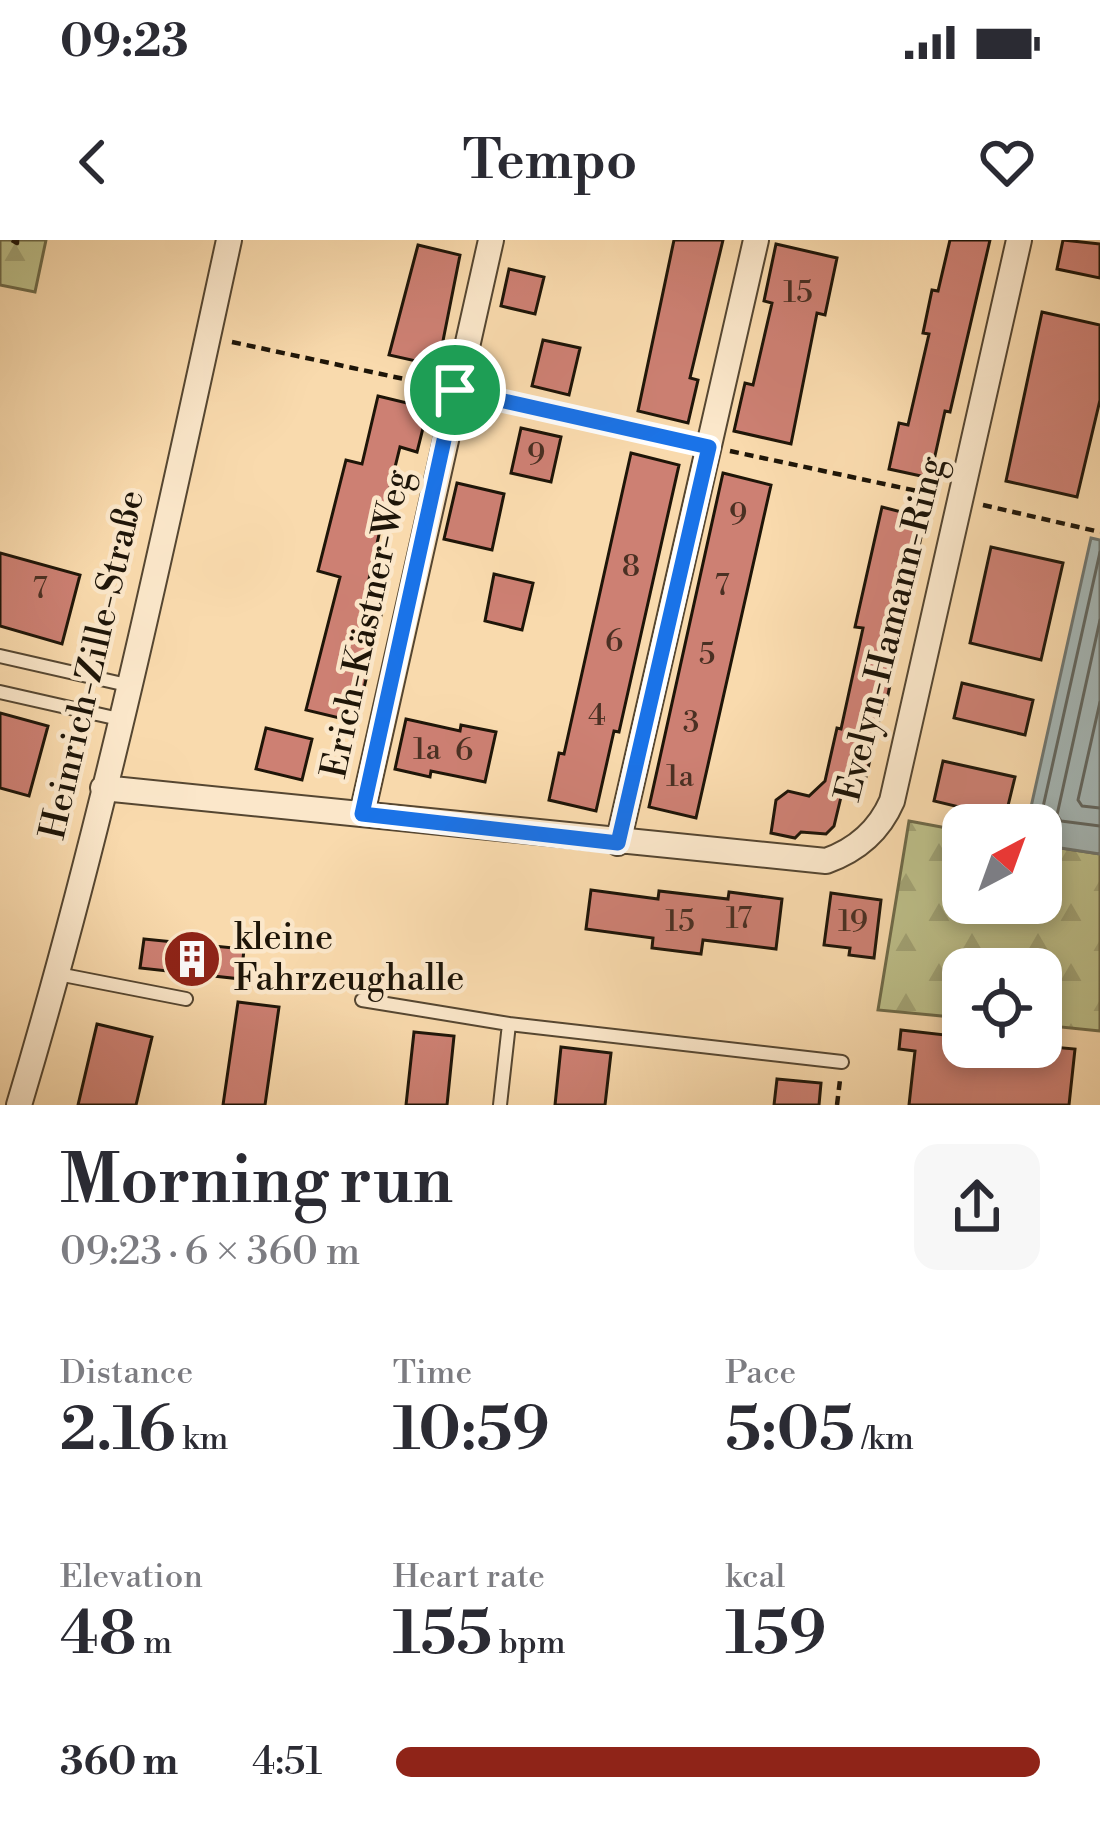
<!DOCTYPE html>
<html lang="en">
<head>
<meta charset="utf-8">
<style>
	body { margin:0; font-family:"Libre Bodoni",serif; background:#f7f7f7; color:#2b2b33; height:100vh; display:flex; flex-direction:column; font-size:45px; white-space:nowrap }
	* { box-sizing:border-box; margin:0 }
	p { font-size:39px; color:#7c7c81 }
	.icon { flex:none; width:66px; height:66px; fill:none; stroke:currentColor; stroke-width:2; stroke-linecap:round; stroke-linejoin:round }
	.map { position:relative; height:865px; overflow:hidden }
	.sheet { display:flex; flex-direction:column; background:#fff; flex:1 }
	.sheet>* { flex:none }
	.needle { width:78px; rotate:41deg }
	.fabs { position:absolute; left:942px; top:564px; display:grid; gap:24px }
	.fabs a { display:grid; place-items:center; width:120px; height:120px; border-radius:24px; background:#fff; box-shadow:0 6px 18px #0003; font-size:60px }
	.pin { position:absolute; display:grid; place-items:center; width:102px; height:102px; color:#fff; margin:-51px; border:6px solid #fff; border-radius:50%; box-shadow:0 3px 12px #0007 }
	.round { display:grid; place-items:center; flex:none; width:126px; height:126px; border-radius:24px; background:#f7f7f7 }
	.summary { display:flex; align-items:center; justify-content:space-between; height:204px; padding:0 60px }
	h1 { font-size:66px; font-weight:600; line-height:90px }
	.metrics { display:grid; grid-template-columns:repeat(3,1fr); gap:18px; height:204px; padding:12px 60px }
	.metrics div { display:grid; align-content:center }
	.metrics b { font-size:60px; font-weight:600 }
	.metrics small { font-size:33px; font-weight:400 }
	.metrics p { font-size:33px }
	ul { padding:0 60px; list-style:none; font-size:39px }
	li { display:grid; grid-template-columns:192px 144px 1fr; align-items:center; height:90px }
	li i { height:30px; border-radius:15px; background:#8f2418 }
	.status { display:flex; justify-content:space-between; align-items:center; height:84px; padding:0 60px; background:#fff; direction:ltr }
	.status svg { height:33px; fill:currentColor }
	header { display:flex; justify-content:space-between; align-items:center; height:156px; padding:0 60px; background:#fff; font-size:54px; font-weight:600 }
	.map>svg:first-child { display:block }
	.forest { fill:url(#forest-firs); stroke:#6e6a49; stroke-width:3 }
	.water { fill:#a4b7b7; stroke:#6e7671; stroke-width:3 }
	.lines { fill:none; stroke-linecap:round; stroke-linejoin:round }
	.shore { stroke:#616660; stroke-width:3 }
	.building { fill:#cd8073; stroke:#1e1508; stroke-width:3 }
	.service-casing { stroke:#554631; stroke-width:16 }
	.minor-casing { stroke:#554631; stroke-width:28 }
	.path { stroke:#1e1508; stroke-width:4.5; stroke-dasharray:9 6; stroke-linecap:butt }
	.service { stroke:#fbe7ca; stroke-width:12 }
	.minor { stroke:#fbe7ca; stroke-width:24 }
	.route-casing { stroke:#fff; stroke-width:24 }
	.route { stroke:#1a73e8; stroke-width:15 }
	.labels { text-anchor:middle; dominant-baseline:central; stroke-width:9; stroke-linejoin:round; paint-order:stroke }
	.number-label { font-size:30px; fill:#4a3023 }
	.street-label { font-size:36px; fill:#1e1508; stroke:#fbe7ca }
	.poi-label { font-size:36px; fill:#1e1508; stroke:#fbe7ca; text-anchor:start }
</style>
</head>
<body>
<div class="status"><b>09:23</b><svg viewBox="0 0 49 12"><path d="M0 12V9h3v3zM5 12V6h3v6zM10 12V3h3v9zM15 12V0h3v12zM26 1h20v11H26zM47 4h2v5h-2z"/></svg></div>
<header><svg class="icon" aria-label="back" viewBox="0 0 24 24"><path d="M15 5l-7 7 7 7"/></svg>Tempo<svg class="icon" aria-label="heart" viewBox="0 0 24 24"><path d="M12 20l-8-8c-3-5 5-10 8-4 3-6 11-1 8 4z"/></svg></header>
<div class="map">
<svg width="1100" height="865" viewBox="0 0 1100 865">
	<defs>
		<pattern id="forest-firs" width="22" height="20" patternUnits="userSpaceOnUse" patternTransform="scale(3)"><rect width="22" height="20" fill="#bdc08a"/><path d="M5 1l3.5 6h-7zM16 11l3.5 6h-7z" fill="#a2a476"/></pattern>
	</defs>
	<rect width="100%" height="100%" fill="#f9daad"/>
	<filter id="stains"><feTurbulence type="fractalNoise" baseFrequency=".00167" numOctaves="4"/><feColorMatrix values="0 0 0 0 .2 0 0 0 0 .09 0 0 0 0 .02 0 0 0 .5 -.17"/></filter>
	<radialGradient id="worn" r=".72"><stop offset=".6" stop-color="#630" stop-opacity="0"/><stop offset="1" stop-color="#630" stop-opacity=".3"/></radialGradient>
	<path class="forest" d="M0 0H46L35 52 0 45Z
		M909 581 963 591V663H1041V605L1100 614V791L1041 785V729H963V778L878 770Z"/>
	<path class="water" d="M1091 298 1100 300V614L1041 605V585H1027Z"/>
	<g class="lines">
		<path class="shore" d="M1100 380 1057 575 1061 581 1100 586
			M1100 462 1078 560 1082 566 1100 568
			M1039 585 1100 312"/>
	</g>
	<path class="building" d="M674 0H723L690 138 698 140 688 183 638 171Z
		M950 0H990L950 172 945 171 930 238 889 229 899 183 908 185 929 94 923 93 932 50 938 51Z
		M1063 0 1100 4V38L1057 29Z
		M776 4 837 18 825 75 817 73 791 204 734 191 745 143 753 145 772 63 764 61Z
		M418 5 460 15 438 126 389 115Z
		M509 29 544 37 535 74 501 66Z
		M1042 72 1100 85V160L1077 257 1006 241Z
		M543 100 580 108 569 155 532 146Z
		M378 156 428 168 417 212 400 207 385 268 363 366 382 371 356 482 306 470 340 337 318 331 346 220 362 224Z
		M521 188 561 197 551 242 511 233Z
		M631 213 679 225 619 492 614 491 596 571 549 560 559 513 564 514Z
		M723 233 771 245 696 578 649 567Z
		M457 243 504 254 492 310 444 299Z
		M882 267 925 278 886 464 883 463 866 537 847 532 834 586 826 594 801 592 795 598 771 593 776 560 788 551 809 556 825 541 837 488 841 489 863 388 855 387Z
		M991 307 1063 323 1041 420 970 403Z
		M0 313 80 335 62 404 0 386Z
		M494 334 533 343 522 390 485 381Z
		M962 443 1033 460 1025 495 954 478Z
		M0 473 48 486 29 556 0 548Z
		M406 479 460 491 461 485 496 492 485 542 431 531 430 537 395 529Z
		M266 488 312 499 302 540 256 529Z
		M943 521 1015 537 1005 578 934 561Z
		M591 650 658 659 659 651 728 659 729 652 782 659 776 709 703 700 701 714 652 708 653 698 586 689Z
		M831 653 881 660 874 718 849 715 850 708 824 705Z
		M144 699 244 709 241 739 140 728Z
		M238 762 279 767 265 865H223Z
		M97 784 152 797 136 865H78Z
		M901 790 963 797V807L1041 806 1075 809 1069 865H909L915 811 899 809Z
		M414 792 454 796 447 865H406Z
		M561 807 611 813 605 865H555Z
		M777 839 821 843 819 865H774Z"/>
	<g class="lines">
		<defs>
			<path id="service" d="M0 416 127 445
				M0 452 119 479
				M58 734 186 759
				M362 760 509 784
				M500 865 509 784 842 822"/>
			<path id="minor" d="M103 548 826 621C857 610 879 591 892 561L1019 0
				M362 574 491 0
				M618 603 756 0
				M19 865C104 582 166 289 229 0"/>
		</defs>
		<use href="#service" class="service-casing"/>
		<use href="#minor" class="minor-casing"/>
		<path class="path" d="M12 0 17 3V0
			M232 102 432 145
			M479 155 684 201
			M730 211 936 255
			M983 265 1100 292
			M837 865 840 840"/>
		<use href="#service" class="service"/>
		<use href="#minor" class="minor"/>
	</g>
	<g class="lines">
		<defs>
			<path id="route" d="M455 150 709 207 618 603 362 574Z"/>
		</defs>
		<use href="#route" class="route-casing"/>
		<use href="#route" class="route"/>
	</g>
	<defs>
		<symbol id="building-disc" viewBox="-11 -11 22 22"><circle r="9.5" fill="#8f2418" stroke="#fbe7ca"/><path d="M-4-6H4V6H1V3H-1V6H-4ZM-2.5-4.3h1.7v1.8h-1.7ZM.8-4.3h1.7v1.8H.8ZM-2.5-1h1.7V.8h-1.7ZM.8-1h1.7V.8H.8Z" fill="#fff"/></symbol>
	</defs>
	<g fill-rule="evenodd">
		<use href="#building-disc" x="159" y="686" width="66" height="66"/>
	</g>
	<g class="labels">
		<g class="number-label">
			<text x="798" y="53">15</text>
			<text x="536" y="215">9</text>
			<text x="738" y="275">9</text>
			<text x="631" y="327">8</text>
			<text x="722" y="346">7</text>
			<text x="40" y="349">7</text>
			<text x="614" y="402">6</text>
			<text x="707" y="415">5</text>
			<text x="597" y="476">4</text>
			<text x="691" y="483">3</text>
			<text x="427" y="510">1a</text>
			<text x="464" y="511">6</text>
			<text x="680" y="537">1a</text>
			<text x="739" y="679">17</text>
			<text x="680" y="682">15</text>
			<text x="853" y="682">19</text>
		</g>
		<g class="street-label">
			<text transform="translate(367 384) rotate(-78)">Erich-Kästner-Weg</text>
			<text transform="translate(891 389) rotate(-76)">Evelyn-Hamann-Ring</text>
			<text transform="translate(93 425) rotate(-77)">Heinrich-Zille-Straße</text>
		</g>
		<g class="poi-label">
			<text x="234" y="698">kleine<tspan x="234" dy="41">Fahrzeughalle</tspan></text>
		</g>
	</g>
	<rect width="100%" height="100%" filter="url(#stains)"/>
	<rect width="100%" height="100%" fill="url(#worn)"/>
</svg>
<div class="fabs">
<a><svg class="needle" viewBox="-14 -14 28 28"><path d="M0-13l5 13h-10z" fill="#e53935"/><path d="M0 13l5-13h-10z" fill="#7c7c81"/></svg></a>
<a><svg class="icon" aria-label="locate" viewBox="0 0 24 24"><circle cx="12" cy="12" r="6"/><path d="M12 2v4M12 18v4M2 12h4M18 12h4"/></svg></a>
</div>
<div class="pin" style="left:455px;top:150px;background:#1e9e55"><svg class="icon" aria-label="arrive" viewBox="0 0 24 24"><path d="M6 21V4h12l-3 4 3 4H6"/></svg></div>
</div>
<section class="sheet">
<div class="summary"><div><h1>Morning run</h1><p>09:23 · 6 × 360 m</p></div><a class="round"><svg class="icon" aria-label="share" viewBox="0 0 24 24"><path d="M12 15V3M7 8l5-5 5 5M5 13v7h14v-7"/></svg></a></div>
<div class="metrics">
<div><p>Distance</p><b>2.16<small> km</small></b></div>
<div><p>Time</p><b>10:59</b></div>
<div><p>Pace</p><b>5:05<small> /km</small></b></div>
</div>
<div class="metrics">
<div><p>Elevation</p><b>48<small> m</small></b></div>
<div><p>Heart rate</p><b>155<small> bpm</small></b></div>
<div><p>kcal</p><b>159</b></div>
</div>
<ul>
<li><b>360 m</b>4:51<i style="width:100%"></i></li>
</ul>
</section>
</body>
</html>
